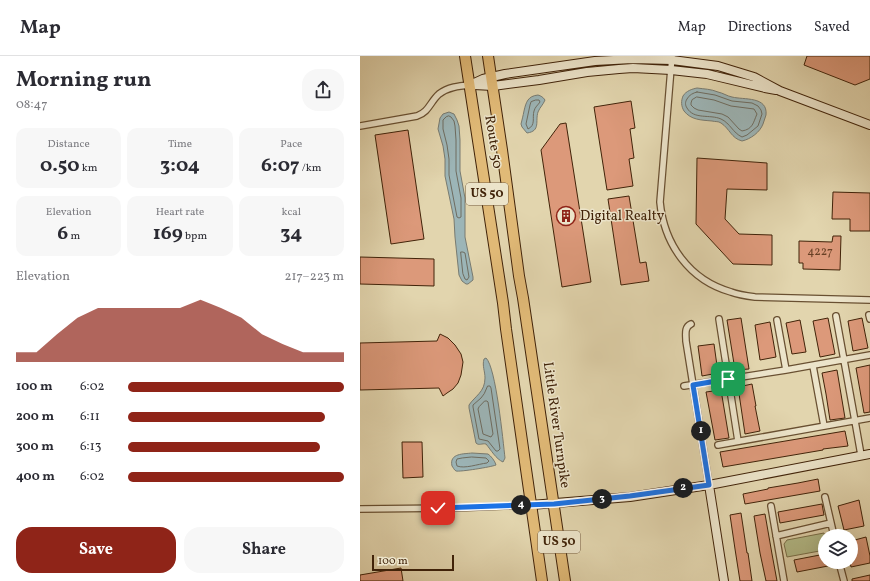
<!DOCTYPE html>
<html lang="en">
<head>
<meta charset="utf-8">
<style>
	body { margin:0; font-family:Vollkorn,serif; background:#f7f7f7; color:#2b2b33; height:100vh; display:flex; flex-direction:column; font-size:15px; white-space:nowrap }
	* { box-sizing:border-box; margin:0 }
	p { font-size:13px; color:#7c7c81 }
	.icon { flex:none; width:22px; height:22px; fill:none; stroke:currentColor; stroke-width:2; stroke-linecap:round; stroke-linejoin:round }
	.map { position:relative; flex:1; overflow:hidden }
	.drawer { display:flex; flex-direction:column; background:#fff; width:360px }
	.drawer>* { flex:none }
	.fabs { position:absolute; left:458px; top:473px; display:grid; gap:8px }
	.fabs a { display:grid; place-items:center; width:40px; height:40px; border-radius:50%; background:#fff; box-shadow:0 4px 16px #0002; font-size:20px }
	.scale { position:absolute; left:12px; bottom:10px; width:82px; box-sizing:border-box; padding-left:4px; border:2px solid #412309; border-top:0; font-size:11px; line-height:14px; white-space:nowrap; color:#412309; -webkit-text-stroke:3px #ece4ca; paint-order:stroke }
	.pin { position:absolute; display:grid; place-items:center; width:34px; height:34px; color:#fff; margin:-17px; border-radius:8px; box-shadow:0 2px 6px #0006 }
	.km { position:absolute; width:20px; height:20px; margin:-10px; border-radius:50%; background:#222; color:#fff; font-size:11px; line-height:20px; text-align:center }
	.round { display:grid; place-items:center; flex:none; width:42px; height:42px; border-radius:16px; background:#f7f7f7 }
	.overview { display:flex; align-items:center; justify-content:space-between; height:68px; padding:0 16px }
	h1 { font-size:22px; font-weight:700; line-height:30px }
	.stats { display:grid; grid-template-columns:repeat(3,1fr); gap:6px; height:68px; padding:4px 16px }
	.stats div { display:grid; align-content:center; border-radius:10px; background:#f7f7f7; text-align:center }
	.stats b { font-size:20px; font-weight:700 }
	.stats small { font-size:11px; font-weight:400 }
	.stats p { font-size:11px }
	.chart { height:112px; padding:8px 16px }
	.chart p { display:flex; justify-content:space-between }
	.chart svg { width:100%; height:72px; margin-top:4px; fill:#8f2418; opacity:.7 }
	.cta { display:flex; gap:8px; margin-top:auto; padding:8px 16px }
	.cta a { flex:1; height:46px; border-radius:16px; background:#8f2418; color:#fff; font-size:16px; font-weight:700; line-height:46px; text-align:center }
	.cta a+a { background:#f7f7f7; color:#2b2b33 }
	ul { padding:0 16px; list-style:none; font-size:13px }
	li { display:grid; grid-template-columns:64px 48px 1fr; align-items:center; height:30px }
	li i { height:10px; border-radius:5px; background:#8f2418 }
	header { display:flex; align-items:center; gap:24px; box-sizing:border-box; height:56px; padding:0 20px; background:#fff; border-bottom:1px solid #e1e1e2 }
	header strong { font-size:19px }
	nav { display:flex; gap:22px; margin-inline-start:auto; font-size:14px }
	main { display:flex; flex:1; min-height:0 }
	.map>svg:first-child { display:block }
	.green { fill:#b4bd8a; stroke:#7a704a }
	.water { fill:#9cb5b7; stroke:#787b71 }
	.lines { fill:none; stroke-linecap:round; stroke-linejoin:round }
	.shore { stroke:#6e6c60; stroke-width:1 }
	.building { fill:#dc997a; stroke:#412309 }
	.street-casing { stroke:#695032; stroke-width:8 }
	.secondary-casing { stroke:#412309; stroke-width:10 }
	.highway-casing { stroke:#412309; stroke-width:12 }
	.street { stroke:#ece4ca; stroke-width:5.5 }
	.secondary { stroke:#ece4ca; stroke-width:8 }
	.highway { stroke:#e1ba77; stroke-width:10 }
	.route-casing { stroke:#fff; stroke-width:8 }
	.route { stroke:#1a73e8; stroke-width:5 }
	.labels { text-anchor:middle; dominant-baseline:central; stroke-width:3; stroke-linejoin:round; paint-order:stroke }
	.number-label { font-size:12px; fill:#684025 }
	.shield { fill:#ece4ca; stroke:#745d43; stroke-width:1 }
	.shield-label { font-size:13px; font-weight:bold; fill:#412309 }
	.street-label { font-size:14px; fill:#412309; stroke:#ece4ca }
	.poi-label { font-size:14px; fill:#412309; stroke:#ece4ca; text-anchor:start }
</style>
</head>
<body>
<header>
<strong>Map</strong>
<nav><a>Map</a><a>Directions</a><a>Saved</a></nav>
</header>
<main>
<section class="drawer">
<div class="overview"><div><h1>Morning run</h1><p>08:47</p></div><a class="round"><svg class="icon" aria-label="share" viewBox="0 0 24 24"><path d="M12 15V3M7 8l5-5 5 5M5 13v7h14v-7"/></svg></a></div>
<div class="stats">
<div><p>Distance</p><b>0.50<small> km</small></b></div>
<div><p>Time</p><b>3:04</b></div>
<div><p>Pace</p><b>6:07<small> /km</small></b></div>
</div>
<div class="stats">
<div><p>Elevation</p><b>6<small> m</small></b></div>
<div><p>Heart rate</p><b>169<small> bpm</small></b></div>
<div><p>kcal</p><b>34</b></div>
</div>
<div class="chart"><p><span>Elevation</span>217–223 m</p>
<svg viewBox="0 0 160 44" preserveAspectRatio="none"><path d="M0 44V38L10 38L20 27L30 17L40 11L50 11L60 11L70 11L80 11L90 6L100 11L110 17L120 27L130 33L140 38L150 38L160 38V44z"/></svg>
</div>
<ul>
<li><b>100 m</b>6:02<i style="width:100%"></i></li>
<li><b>200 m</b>6:11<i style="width:91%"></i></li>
<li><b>300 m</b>6:13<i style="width:89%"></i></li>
<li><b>400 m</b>6:02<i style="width:100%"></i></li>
</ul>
<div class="cta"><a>Save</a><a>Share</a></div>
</section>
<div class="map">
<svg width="510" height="525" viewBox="0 0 510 525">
	<rect width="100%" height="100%" fill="#e2d5ae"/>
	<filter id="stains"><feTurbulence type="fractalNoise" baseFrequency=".005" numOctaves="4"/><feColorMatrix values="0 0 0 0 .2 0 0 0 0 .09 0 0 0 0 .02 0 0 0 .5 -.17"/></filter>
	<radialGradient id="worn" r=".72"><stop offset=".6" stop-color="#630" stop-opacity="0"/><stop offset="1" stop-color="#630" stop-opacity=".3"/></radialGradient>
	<path class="green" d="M464 477 465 482V494L427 501 424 488 427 484Z"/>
	<path class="water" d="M337 32C344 33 351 33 358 36 363 37 367 40 372 41 384 44 408 40 406 59 405 62 404 65 403 68 400 76 391 83 382 85 371 82 370 73 361 67 358 65 356 66 352 65 341 64 331 64 324 55 321 50 321 45 323 40 326 35 332 33 337 32Z
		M178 39C181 40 183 41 185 44 183 49 180 51 178 56 175 65 181 75 167 77L162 71 161 68C162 64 163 60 164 55 166 46 168 40 178 39Z
		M89 56 94 58 97 64 99 70 100 84V115L105 142V181L113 221V224L108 228H106L102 225 99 219 95 181 94 163 85 120V103L83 90 78 73 80 62 83 58Z
		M126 302C136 311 143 385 145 402L143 406C136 403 131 394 126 388 122 387 119 390 116 387L109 352V349C115 340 125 336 125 322 125 315 122 310 124 303Z
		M112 397 128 398C131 400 135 405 136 409 131 411 100 416 96 415 94 414 93 411 92 410 89 397 104 398 112 397Z"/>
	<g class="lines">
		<path class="shore" d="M337 36 355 39 372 45 392 47 398 50 401 54 402 58 398 70 387 79 382 81C373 77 370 67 361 63 350 58 334 64 327 52 325 49 325 46 327 43 329 39 333 37 337 36Z
			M337 41 354 44 371 50 394 53 397 58C393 67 393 73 382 75L379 73 368 61 362 58 338 54 334 52 331 49V47L332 44Z
			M176 44H179L180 46C178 49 175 51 174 55 172 62 176 69 168 73L166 68 170 49 171 46Z
			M89 60 91 61 94 65 95 70 96 84V115L101 142V161L99 162 97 161 89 119V103L87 89 83 73V64L86 61Z
			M101 196H103L105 197 109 221 107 224 105 223 103 218Z
			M128 330H130L131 332 140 393 138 395H136L128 385 119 383 113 351V349L121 342 124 338Z
			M125 345H127L128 346 133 378 131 381 123 378 118 353 119 351Z
			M112 401 126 402 129 405 127 407C118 408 105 413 97 410L96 406 97 403 102 402Z"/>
	</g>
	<path class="building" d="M447 0H510V23L495 29 444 9Z
		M271 45 275 72 270 73 274 102 269 103 273 130 247 134 234 51Z
		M206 67 231 226 202 231 181 94 200 68Z
		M48 74 64 183 31 188 15 79Z
		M337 102 407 107V134L367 133 365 163 379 178 412 179V209L373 208 336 168Z
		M473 136 510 137V175H490V163H472Z
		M269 140 280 207 286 206 289 225 261 229 248 143Z
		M473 180H481L480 214 443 213V207H439V185L472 186Z
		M0 201 74 203V230L0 228Z
		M381 262 389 313 375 314 367 264Z
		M468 262 475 298 460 301 453 265Z
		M502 262 508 292 493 295 488 265Z
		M440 264 446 296 432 298 426 267Z
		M410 266 416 301 400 304 395 269Z
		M80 278 88 282 95 289 101 298 103 306 101 319 98 327 93 333 87 337 83 340 79 332 0 334V287L77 285Z
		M354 288 358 317 342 320 338 290Z
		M510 309V356L504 357 496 312Z
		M477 314 485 362 470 364 466 338 462 317Z
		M392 328 396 350H395L400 375 385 378 378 331Z
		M361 334 369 382 355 384 346 336Z
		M485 375 488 390 463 393V394L363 411 360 396Z
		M42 386H62L63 421 43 422Z
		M458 423 460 435 385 448 383 438 408 433V432L438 427Z
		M499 444 504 470 484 474 478 450Z
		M462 448 464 459 420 467 418 456Z
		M381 457 387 497H388L392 525H380L375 493 370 459Z
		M405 458 412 498 417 525H406L400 497 394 460Z
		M506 481 510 500V507L491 511 490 506 491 485Z
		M465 498V506H467L468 510 437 516 434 504Z
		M41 512 43 525H0V519Z
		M510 519V525H492V523Z"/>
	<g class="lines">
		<defs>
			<path id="street" d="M312 0 300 146C304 188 329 224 371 236 379 239 387 240 395 241L510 244
				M0 70 57 60C69 56 70 46 79 38 88 31 99 30 110 29
				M509 259 510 263
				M476 260 495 365 501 399
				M359 263 378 385
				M417 264 426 314
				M331 268C324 271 326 279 326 285L349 429
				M453 310 464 370
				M324 330 426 314 510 299
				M358 389 510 362
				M465 441 474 480
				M411 450 424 525
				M0 453 94 452 171 449
				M416 480 471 467
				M479 506 484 525"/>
			<path id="secondary" d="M110 29 123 23 145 18 235 5 272 3 312 4 358 10 394 21 420 35 510 69
				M114 29 133 30 179 24 227 16 259 13 273 12 311 14 347 18 405 32 416 34
				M349 429 364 525
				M171 449 270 441 349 429 510 398"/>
			<path id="highway" d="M105 0 143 247 146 273 182 525
				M128 0 142 94 159 220 163 242 205 525"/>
		</defs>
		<use href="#street" class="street-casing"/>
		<use href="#secondary" class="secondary-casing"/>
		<use href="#highway" class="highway-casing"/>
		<use href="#street" class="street"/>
		<use href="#secondary" class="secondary"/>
		<use href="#highway" class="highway"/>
	</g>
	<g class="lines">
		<defs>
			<path id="route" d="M78 452 194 448 270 440 349 429 333 329 368 323"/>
		</defs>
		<use href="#route" class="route-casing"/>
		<use href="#route" class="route"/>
	</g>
	<defs>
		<symbol id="building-ring" viewBox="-11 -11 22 22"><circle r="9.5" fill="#ece4ca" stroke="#8f2418" stroke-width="1.5"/><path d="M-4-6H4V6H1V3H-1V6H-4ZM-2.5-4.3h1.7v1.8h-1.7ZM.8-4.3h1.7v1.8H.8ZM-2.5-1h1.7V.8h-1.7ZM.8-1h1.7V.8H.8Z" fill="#8f2418"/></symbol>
	</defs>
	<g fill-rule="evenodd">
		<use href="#building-ring" x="195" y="149" width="22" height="22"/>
	</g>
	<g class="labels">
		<g class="number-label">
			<text x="460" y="196">4227</text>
		</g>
		<g class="shield">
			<rect x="106" y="127" width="42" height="22" rx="3"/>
			<rect x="178" y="475" width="42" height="22" rx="3"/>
		</g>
		<g class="shield-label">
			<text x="127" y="138">US 50</text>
			<text x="199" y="486">US 50</text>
		</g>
		<g class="street-label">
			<text transform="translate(133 86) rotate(81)">Route 50</text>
			<text transform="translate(196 369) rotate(82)">Little River Turnpike</text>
		</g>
		<g class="poi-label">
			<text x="220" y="160">Digital Realty</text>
		</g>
	</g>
	<rect width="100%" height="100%" filter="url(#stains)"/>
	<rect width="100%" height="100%" fill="url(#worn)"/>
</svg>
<div class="fabs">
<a><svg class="icon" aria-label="layers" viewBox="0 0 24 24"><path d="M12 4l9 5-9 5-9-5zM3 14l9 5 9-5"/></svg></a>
</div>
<div class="scale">100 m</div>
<div class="pin" style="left:368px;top:323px;background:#1e9e55"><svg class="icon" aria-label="arrive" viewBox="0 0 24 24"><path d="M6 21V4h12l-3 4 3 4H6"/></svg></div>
<div class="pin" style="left:78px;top:452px;background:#d93025"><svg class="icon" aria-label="check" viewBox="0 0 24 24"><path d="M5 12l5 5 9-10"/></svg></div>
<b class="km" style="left:341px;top:375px">1</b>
<b class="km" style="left:323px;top:432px">2</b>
<b class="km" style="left:242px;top:443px">3</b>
<b class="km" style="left:161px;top:449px">4</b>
</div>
</main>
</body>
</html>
